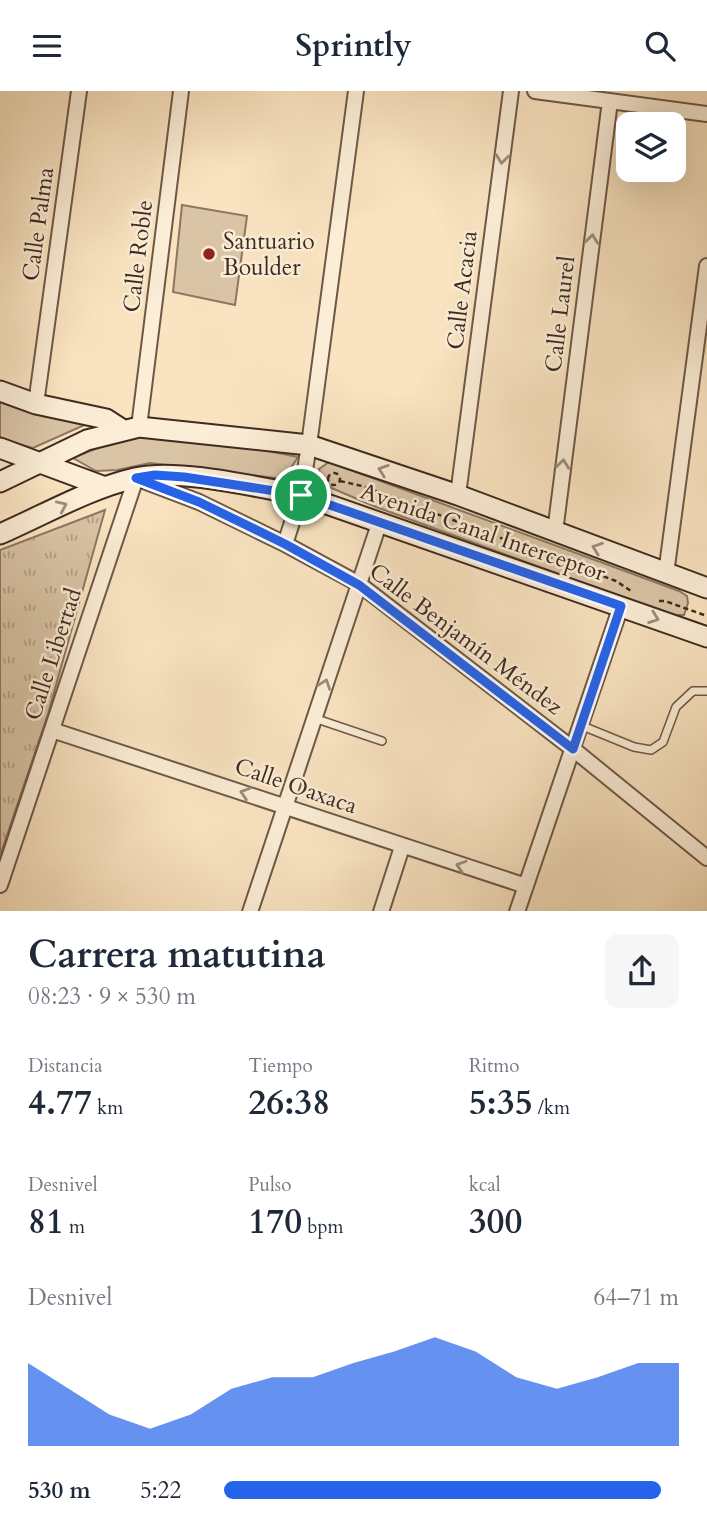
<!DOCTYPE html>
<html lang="es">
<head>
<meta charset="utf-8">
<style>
	body { margin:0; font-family:Cardo,serif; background:#f6f6f7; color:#1f2937; height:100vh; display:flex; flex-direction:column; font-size:26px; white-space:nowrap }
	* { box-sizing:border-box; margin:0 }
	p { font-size:23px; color:#747a83 }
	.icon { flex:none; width:38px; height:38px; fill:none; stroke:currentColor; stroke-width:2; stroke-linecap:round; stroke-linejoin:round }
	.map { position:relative; height:820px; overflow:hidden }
	.drawer { display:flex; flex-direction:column; background:#fff; flex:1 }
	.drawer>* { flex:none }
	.controls { position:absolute; left:616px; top:21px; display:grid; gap:14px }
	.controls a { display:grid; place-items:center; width:70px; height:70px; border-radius:14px; background:#fff; box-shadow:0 7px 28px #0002; font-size:35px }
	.pin { position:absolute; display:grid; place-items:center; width:60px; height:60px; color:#fff; margin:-30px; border:4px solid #fff; border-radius:50%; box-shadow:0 2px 7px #0007 }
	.round { display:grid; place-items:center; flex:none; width:74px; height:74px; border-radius:14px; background:#f6f6f7 }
	.overview { display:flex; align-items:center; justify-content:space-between; height:119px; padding:0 28px }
	h1 { font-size:38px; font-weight:600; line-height:52px }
	.figures { display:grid; grid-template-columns:repeat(3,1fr); gap:10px; height:119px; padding:7px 28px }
	.figures div { display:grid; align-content:center }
	.figures b { font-size:35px; font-weight:600 }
	.figures small { font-size:19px; font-weight:400 }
	.figures p { font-size:19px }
	.chart { height:196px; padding:14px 28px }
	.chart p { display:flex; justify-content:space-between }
	.chart svg { width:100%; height:126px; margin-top:7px; fill:#2563eb; opacity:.7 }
	ul { padding:0 28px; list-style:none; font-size:23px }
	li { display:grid; grid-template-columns:112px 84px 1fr; align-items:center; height:52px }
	li i { height:18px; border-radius:9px; background:#2563eb }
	header { display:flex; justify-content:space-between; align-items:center; height:91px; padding:0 28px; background:#fff; font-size:32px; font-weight:600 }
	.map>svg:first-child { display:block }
	.grass { fill:url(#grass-tufts); stroke:#8c7762; stroke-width:2 }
	.green { fill:#d9c4a5; stroke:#8c7762; stroke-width:2 }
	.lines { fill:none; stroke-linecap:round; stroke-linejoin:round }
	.lane-casing { stroke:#6d5848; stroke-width:10 }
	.street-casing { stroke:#6d5848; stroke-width:18 }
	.secondary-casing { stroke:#3e2a20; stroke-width:23 }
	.path { stroke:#3e2a20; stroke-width:2.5; stroke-dasharray:5 3.5; stroke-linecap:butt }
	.lane { stroke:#fbedd6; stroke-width:7 }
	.street { stroke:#fbedd6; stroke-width:14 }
	.secondary { stroke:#fbedd6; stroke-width:19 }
	.oneway { stroke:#9c8c7b }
	.route-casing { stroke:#fff; stroke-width:14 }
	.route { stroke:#2563eb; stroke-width:9 }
	.poi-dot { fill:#8f2418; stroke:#fbedd6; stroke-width:2.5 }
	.labels { text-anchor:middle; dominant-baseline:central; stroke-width:5; stroke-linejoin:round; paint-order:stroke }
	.street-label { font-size:23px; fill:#3e2a20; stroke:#fbedd6 }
	.poi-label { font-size:23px; fill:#3e2a20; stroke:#fbedd6; text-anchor:start }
</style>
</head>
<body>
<header><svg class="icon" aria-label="menu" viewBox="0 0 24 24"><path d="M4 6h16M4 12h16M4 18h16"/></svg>Sprintly<svg class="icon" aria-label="search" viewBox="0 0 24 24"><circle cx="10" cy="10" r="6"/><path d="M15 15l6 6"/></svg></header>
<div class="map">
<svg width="707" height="821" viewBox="0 0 707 821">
	<defs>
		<pattern id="grass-tufts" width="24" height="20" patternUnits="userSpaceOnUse" patternTransform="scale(1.75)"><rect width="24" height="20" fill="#d9c4a5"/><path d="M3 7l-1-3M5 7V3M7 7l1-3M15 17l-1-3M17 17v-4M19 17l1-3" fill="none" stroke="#b19f86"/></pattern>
	</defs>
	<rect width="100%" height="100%" fill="#f9e3c0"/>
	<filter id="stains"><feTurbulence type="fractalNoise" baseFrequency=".00286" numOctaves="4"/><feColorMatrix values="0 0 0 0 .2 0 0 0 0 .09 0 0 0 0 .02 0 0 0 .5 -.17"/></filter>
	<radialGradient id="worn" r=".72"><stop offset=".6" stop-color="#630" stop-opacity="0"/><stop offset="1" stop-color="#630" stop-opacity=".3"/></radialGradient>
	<path class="grass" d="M105 419 48 623 0 765V459Z"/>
	<path class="green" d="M182 114 247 125 235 214 173 201Z
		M0 307 89 332 33 357 0 348Z
		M138 344 232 353 298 366 284 388 150 372 117 379 96 380 73 367 124 346Z
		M329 371 679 500 687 505 688 512 684 524H671L376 416 322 393 319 378Z"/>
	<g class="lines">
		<defs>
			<path id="lane" d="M314 627 382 650
				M580 634 634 656 651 659 663 651 676 616 693 600H707"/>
			<path id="street" d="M535 0 707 23
				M36 313 79 0
				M139 336 181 0
				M458 404 511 0
				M555 441 610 10
				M285 453 301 404 309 354 356 0
				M666 483 707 175
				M52 639 526 795
				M0 794 136 387 199 411 285 453 359 493 573 658 707 767
				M250 821 380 430
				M381 821 402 756
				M517 821 621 515"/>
			<path id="secondary" d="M0 300 36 313 106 328 123 339
				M0 357 105 396
				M0 391 87 349 139 336 309 354 458 404 707 497
				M0 443C44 424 88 398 135 387 178 377 256 396 301 404L707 546"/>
		</defs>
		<use href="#lane" class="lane-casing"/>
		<use href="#street" class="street-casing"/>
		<use href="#secondary" class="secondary-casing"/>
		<path class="path" d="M328 388a6 6 0 1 1 12 0a6 6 0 1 1-12 0Z
			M340 390 362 395 616 490 631 500
			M659 510H665L707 525"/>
		<use href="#lane" class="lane"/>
		<use href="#street" class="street"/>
		<use href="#secondary" class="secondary"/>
	</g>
	<defs><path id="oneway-chevron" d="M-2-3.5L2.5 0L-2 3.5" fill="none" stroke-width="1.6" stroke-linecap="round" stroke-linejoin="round" transform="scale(1.75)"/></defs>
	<g class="oneway">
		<use href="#oneway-chevron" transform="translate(502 68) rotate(97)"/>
		<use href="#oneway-chevron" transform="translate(592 148) rotate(-83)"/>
		<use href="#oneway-chevron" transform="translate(563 373) rotate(-83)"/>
		<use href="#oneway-chevron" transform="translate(383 379) rotate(-161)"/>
		<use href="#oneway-chevron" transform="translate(62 415) rotate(-24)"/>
		<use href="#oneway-chevron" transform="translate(597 457) rotate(-160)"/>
		<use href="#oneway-chevron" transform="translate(654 527) rotate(20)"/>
		<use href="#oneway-chevron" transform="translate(325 593) rotate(-71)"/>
		<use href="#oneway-chevron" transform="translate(245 702) rotate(-162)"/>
		<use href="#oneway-chevron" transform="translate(461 775) rotate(-162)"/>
	</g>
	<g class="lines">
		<defs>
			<path id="route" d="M155 384 184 386 301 404 621 515 573 658 359 494 285 453 199 411 136 387Z"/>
		</defs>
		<use href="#route" class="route-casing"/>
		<use href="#route" class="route"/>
	</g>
	<circle class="poi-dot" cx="209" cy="163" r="7"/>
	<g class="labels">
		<g class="street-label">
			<text transform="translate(38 133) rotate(-82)">Calle Palma</text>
			<text transform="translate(138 165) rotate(-83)">Calle Roble</text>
			<text transform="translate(462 199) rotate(-83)">Calle Acacia</text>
			<text transform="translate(560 223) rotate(-83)">Calle Laurel</text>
			<text transform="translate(483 441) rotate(19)">Avenida Canal Interceptor</text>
			<text transform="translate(466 548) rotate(37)">Calle Benjamín Méndez</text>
			<text transform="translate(53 563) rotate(-72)">Calle Libertad</text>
			<text transform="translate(296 695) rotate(19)">Calle Oaxaca</text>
		</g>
		<g class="poi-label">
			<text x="223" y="150">Santuario<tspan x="223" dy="26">Boulder</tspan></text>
		</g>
	</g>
	<rect width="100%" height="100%" filter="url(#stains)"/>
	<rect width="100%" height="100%" fill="url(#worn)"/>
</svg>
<div class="controls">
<a><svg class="icon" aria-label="layers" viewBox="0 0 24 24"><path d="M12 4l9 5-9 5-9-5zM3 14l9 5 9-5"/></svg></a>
</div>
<div class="pin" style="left:301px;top:404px;background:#1e9e55"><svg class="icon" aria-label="arrive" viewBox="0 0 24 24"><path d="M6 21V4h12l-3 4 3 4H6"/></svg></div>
</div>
<section class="drawer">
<div class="overview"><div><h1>Carrera matutina</h1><p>08:23 · 9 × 530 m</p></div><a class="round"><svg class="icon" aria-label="share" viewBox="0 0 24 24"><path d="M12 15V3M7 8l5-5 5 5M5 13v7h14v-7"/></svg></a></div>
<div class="figures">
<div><p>Distancia</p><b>4.77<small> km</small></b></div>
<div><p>Tiempo</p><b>26:38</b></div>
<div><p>Ritmo</p><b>5:35<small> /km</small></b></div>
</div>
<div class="figures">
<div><p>Desnivel</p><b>81<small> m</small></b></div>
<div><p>Pulso</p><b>170<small> bpm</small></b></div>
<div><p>kcal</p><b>300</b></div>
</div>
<div class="chart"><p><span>Desnivel</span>64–71 m</p>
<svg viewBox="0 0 160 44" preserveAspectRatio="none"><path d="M0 44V15L10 24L20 33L30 38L40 33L50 24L60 20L70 20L80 15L90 11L100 6L110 11L120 20L130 24L140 20L150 15L160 15V44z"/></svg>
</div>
<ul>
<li><b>530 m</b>5:22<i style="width:96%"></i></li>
</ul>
</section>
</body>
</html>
